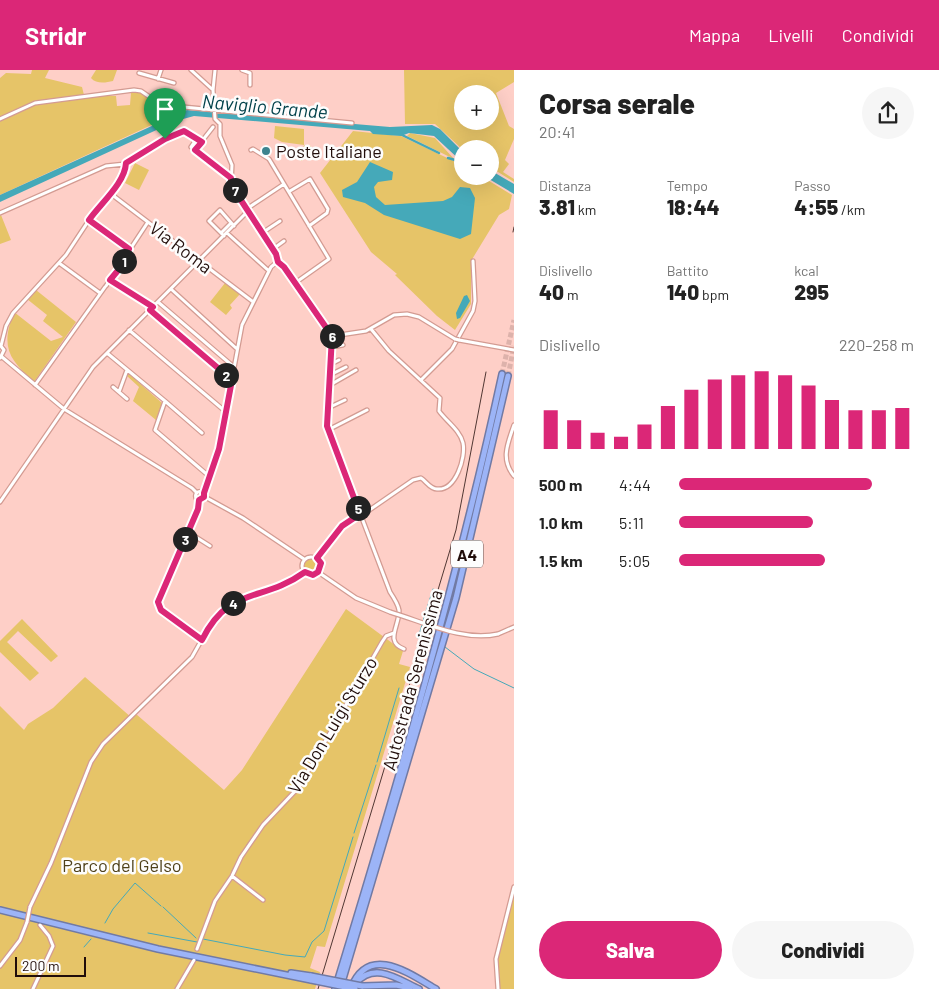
<!DOCTYPE html>
<html lang="it">
<head>
<meta charset="utf-8">
<style>
	body { margin:0; font-family:Barlow,sans-serif; background:#f6f6f6; color:#222; height:100vh; display:flex; flex-direction:column; font-size:19px; white-space:nowrap }
	* { box-sizing:border-box; margin:0 }
	p { font-size:16px; color:#767676 }
	.icon { flex:none; width:28px; height:28px; fill:none; stroke:currentColor; stroke-width:2; stroke-linecap:round; stroke-linejoin:round }
	.map { position:relative; flex:1; overflow:hidden }
	.sheet { display:flex; flex-direction:column; background:#fff; width:425px }
	.sheet>* { flex:none }
	.buttons { position:absolute; left:454px; top:15px; display:grid; gap:10px }
	.buttons a { display:grid; place-items:center; width:45px; height:45px; border-radius:50%; background:#fff; box-shadow:0 5px 20px #0002; font-size:25px }
	.scale { position:absolute; left:15px; bottom:12px; width:71px; box-sizing:border-box; padding-left:5px; border:2px solid #210d0a; border-top:0; font-size:14px; line-height:18px; white-space:nowrap; color:#210d0a; -webkit-text-stroke:4px #fdfdfd; paint-order:stroke }
	.pin { position:absolute; display:grid; place-items:center; width:42px; height:42px; color:#fff; margin:-51px -21px; border-radius:50% 50% 50% 0; rotate:-45deg; box-shadow:0 0 5px #0007 }
	.pin .icon { rotate:45deg }
	.km { position:absolute; width:25px; height:25px; margin:-12px; border-radius:50%; background:#222; color:#fff; font-size:14px; line-height:25px; text-align:center }
	.round { display:grid; place-items:center; flex:none; width:52px; height:52px; border-radius:26px; background:#f6f6f6 }
	.headline { display:flex; align-items:center; justify-content:space-between; height:85px; padding:0 25px }
	h1 { font-size:28px; font-weight:800; line-height:38px }
	.figures { display:grid; grid-template-columns:repeat(3,1fr); gap:8px; height:85px; padding:5px 25px }
	.figures div { display:grid; align-content:center }
	.figures b { font-size:21px; font-weight:800 }
	.figures small { font-size:14px; font-weight:400 }
	.figures p { font-size:14px }
	.chart { height:140px; padding:10px 25px }
	.chart p { display:flex; justify-content:space-between }
	.chart svg { width:100%; height:90px; margin-top:5px; stroke:#db2777; stroke-width:6 }
	.action { display:flex; gap:10px; margin-top:auto; padding:10px 25px }
	.action a { flex:1; height:58px; border-radius:30px; background:#db2777; color:#fff; font-size:20px; font-weight:800; line-height:58px; text-align:center }
	.action a+a { background:#f6f6f6; color:#222 }
	ul { padding:0 25px; list-style:none; font-size:16px }
	li { display:grid; grid-template-columns:80px 60px 1fr; align-items:center; height:38px }
	li i { height:12px; border-radius:6px; background:#db2777 }
	header { display:flex; align-items:center; gap:30px; box-sizing:border-box; height:70px; padding:0 25px; background:#db2777; color:#fff }
	header strong { font-size:24px }
	nav { display:flex; gap:28px; margin-inline-start:auto; font-size:18px }
	main { display:flex; flex:1; min-height:0 }
	.map>svg:first-child { display:block }
	.green { fill:#e6c468; fill-rule:evenodd }
	.water { fill:#45a9b9 }
	.lines { fill:none; stroke-linecap:round; stroke-linejoin:round }
	.stream { stroke:#45a9b9; stroke-width:1 }
	.canal { stroke:#45a9b9; stroke-width:2.5 }
	.highway-tunnel { stroke:#ddb2ab; stroke-width:5; stroke-dasharray:5 2.5; stroke-linecap:butt }
	.minor-casing { stroke:#d39b92; stroke-width:5.5 }
	.highway-casing { stroke:#717aa4; stroke-width:8 }
	.minor { stroke:#fff; stroke-width:3 }
	.highway { stroke:#9cb4f7; stroke-width:5 }
	.rail { stroke:#513733; stroke-width:1 }
	.minor-bridge-casing { stroke:#d39b92; stroke-width:5.5; stroke-linecap:butt }
	.highway-bridge-casing { stroke:#717aa4; stroke-width:8; stroke-linecap:butt }
	.minor-bridge { stroke:#fff; stroke-width:3 }
	.highway-bridge { stroke:#9cb4f7; stroke-width:5 }
	.route-casing { stroke:#fff; stroke-width:10 }
	.route { stroke:#db2777; stroke-width:6 }
	.poi-dot { fill:#3d838e; stroke:#fdfdfd; stroke-width:2 }
	.labels { text-anchor:middle; dominant-baseline:central; stroke-width:5; stroke-linejoin:round; paint-order:stroke }
	.shield { fill:#fdfdfd; stroke:#635553; stroke-width:1 }
	.shield-label { font-size:16px; font-weight:bold; fill:#210d0a }
	.poi-label { font-size:18px; fill:#210d0a; stroke:#fdfdfd; text-anchor:start }
	.street-label { font-size:18px; fill:#210d0a; stroke:#fdfdfd }
	.park-label { font-size:18px; fill:#4f411a; stroke:#fdfdfd }
	.water-label { font-size:19px; font-style:italic; fill:#02424b; stroke:#fdfdfd }
</style>
</head>
<body>
<header>
<strong>Stridr</strong>
<nav><a>Mappa</a><a>Livelli</a><a>Condividi</a></nav>
</header>
<main>
<div class="map">
<svg width="514" height="919" viewBox="0 0 514 919">
	<rect width="100%" height="100%" fill="#fecfc7"/>
	<path class="green" d="M32 0H49L45 8 82 17 84 25 107 23 108 26H116L117 36 130 35 131 23 134 21 141 23 154 33 184 40 0 125V8L6 3 31 4Z
		M96 0H117L113 11C105 13 96 14 91 8Z
		M404 0H514V12L496 23 509 56 514 59V69L505 90 509 94 503 102 514 109V112L490 97V79H462L435 54H405ZM462 24H490V51H462Z
		M275 56 304 59V75L311 76 310 85 301 91 304 75 282 72 274 68Z
		M353 61 401 66 462 95V106H481L512 125 509 139 499 145 471 191V234L455 260 437 246 395 205 397 204 371 182 320 103Z
		M410 63 435 68 454 89 407 66Z
		M135 93 149 100 139 120 125 113Z
		M1 145 11 170 0 174V146Z
		M225 213 240 224 230 235 232 238 226 245 210 232Z
		M36 220 76 252 34 312C9 289 0 277 14 242L51 271 63 267 43 251 47 245 27 229Z
		M128 303 162 333 156 350 133 331 139 317 127 306Z
		M304 495a7 7 0 1 1 14 0a7 7 0 1 1-14 0Z
		M346 539 403 581 399 594 410 597 325 877 317 876 310 898 320 902 315 919H0V636L24 660 28 654 53 638 85 607 132 648 136 644 224 720 242 700Z
		M22 549 58 586 51 592 18 561 7 572 39 603 30 611 0 582V571Z
		M514 822V919H499L498 889Z"/>
	<path class="water" d="M187 40 390 57 432 55 440 59 462 81V92L434 66 409 63 401 66 373 64 370 61 194 46 176 51 0 132V125Z
		M370 92 393 102 392 110 378 112 374 117 376 127 385 135 443 131 452 127 460 117 470 118 475 128 471 164 460 169 384 145 365 133 343 127 342 120 357 112Z
		M490 100 514 114V124L484 106H490Z
		M467 225 470 231 460 248 457 249 456 243 464 226Z"/>
	<g class="lines">
		<path class="stream" d="M423 551 433 519
			M418 568 422 555
			M445 577 474 599 514 618
			M377 692 399 618
			M354 763 376 695
			M249 772 259 759
			M232 801 248 773
			M163 837 196 868
			M208 845 215 828 230 806
			M105 853 113 839 135 813 161 836
			M148 863 197 872
			M203 869 285 885 305 887 312 872 324 861 353 767
			M84 877 91 869"/>
		<path class="canal" d="M402 65 439 83
			M448 88 462 92"/>
		<path class="highway-tunnel" d="M502 304 514 250
			M508 306 514 276"/>
		<defs>
			<path id="minor" d="M191 0 213 20
				M215 0 213 20 215 49 220 54V66L232 95 231 115 276 184 277 192 284 197 333 266
				M242 0 250 3V15
				M139 3 174 13
				M158 9 161 0
				M0 49 35 33 134 20 141 21 157 32 173 36 352 53
				M202 72 197 68 191 77 195 80 213 57
				M195 80 231 108
				M251 80 253 79 269 89 329 189 295 213
				M125 94 181 62H188L197 68
				M290 121 310 109 328 139 327 143 309 156
				M112 122 115 127 252 231
				M0 143 106 96 125 94
				M89 150 129 179
				M221 163 231 153
				M227 163 269 201
				M262 163 280 151
				M224 166 209 151 220 140 234 156
				M273 179 284 171
				M59 193 100 223
				M110 209 153 237
				M106 216 148 152
				M171 219 237 279
				M158 232 234 297
				M150 240 231 309
				M129 260 226 342
				M333 266 327 356 390 522C394 528 398 534 399 540 400 555 384 572 404 579
				M333 266 366 261 394 245 407 244 419 247 455 269
				M459 270 514 280
				M0 275 4 280 0 288
				M1 276 6 256 13 243 66 185 97 138 112 122 125 101V94
				M332 277 343 275
				M107 283 165 331 155 360 210 407
				M2 287 64 339 192 418 197 423
				M331 294 339 290
				M330 305 346 297
				M422 309 452 279 473 241 475 231 473 191
				M35 315 105 217
				M330 315 356 300
				M113 317 127 329
				M119 322 127 300
				M165 331 202 363
				M328 338 345 330
				M514 355C508 373 500 389 514 406
				M328 360 367 340
				M195.5 426a4.5 4.5 0 1 1 9 0a4.5 4.5 0 1 1-9 0Z
				M204 423 219 379 242 255 271 197 277 192
				M205 427 243 448 304 489
				M199 430 198 439 158 536 201 570
				M0 432 93 297 246 143 248 138 284 114
				M188 462 210 476
				M302 496a9 9 0 1 1 18 0a9 9 0 1 1-18 0Z
				M317 488 345 454 368 441 413 410 421 408C426 411 430 419 437 419 456 421 466 387 463 373 460 360 446 351 439 341L440 328 389 281 371 259
				M318 502 356 528 390 542
				M498 564 514 557
				M232 806 263 830
				M30 837 51 793 91 692 103 674 192 587 214 548 224 538 240 530 287 514 305 503
				M197 879 215 831 232 806 241 787 263 755 299 717 382 572 386 566 394 563
				M0 896 20 870 27 852
				M33 919 53 876 49 866 40 855
				M177 919 194 890
				M498 919 496 889 514 817"/>
			<path id="highway" d="M0 840 158 879 311 910
				M291 903 311 906
				M356 913C375 891 399 910 419 919
				M362 916 396 915 410 918
				M351 918C369 873 410 904 436 919
				M335 919C397 716 457 512 502 304
				M340 919 456 528 508 306"/>
		</defs>
		<use href="#minor" class="minor-casing"/>
		<use href="#highway" class="highway-casing"/>
		<use href="#minor" class="minor"/>
		<use href="#highway" class="highway"/>
		<path class="rail" d="M513 162 514 157
			M318 919 456 460 486 302"/>
		<defs>
			<path id="minor-bridge" d="M455 269 459 270
				M390 542C424 552 463 572 498 564
				M27 852 30 837"/>
			<path id="highway-bridge" d="M311 906 362 916
				M311 910 355 919"/>
		</defs>
		<use href="#minor-bridge" class="minor-bridge-casing"/>
		<use href="#highway-bridge" class="highway-bridge-casing"/>
		<use href="#minor-bridge" class="minor-bridge"/>
		<use href="#highway-bridge" class="highway-bridge"/>
	</g>
	<g class="lines">
		<defs>
			<path id="route" d="M184 61 202 72 195 80 231 108V115L276 184 278 192 284 197 332 266 327 356 360 444 342 456 317 488 321 493 318 502 313 505 305 502C262 533 229 515 202 570L161 540 158 532 198 439 199 430 204 427V423L219 379 232 310 150 240 153 237 110 210 120 198 129 179 89 150C101 133 125 113 126 93L165 69Z"/>
		</defs>
		<use href="#route" class="route-casing"/>
		<use href="#route" class="route"/>
	</g>
	<circle class="poi-dot" cx="266" cy="81" r="5"/>
	<g class="labels">
		<rect class="shield" x="451" y="470.5" width="32" height="27" rx="4"/>
		<g class="shield-label">
			<text x="467" y="484">A4</text>
		</g>
		<g class="poi-label">
			<text x="276" y="81">Poste Italiane</text>
		</g>
		<g class="street-label">
			<text transform="translate(181 177) rotate(37)">Via Roma</text>
			<text transform="translate(412 610) rotate(-75)">Autostrada Serenissima</text>
			<text transform="translate(332 655) rotate(-59)">Via Don Luigi Sturzo</text>
		</g>
		<g class="park-label">
			<text x="122" y="795">Parco del Gelso</text>
		</g>
		<g class="water-label">
			<text transform="translate(265 36) rotate(5)">Naviglio Grande</text>
		</g>
	</g>
</svg>
<div class="buttons">
<a>+</a>
<a>−</a>
</div>
<div class="scale">200 m</div>
<div class="pin" style="left:165px;top:69px;background:#1e9e55"><svg class="icon" aria-label="arrive" viewBox="0 0 24 24"><path d="M6 21V4h12l-3 4 3 4H6"/></svg></div>
<b class="km" style="left:124px;top:191px">1</b>
<b class="km" style="left:226px;top:305px">2</b>
<b class="km" style="left:185px;top:469px">3</b>
<b class="km" style="left:233px;top:533px">4</b>
<b class="km" style="left:358px;top:438px">5</b>
<b class="km" style="left:332px;top:266px">6</b>
<b class="km" style="left:235px;top:120px">7</b>
</div>
<section class="sheet">
<div class="headline"><div><h1>Corsa serale</h1><p>20:41</p></div><a class="round"><svg class="icon" aria-label="share" viewBox="0 0 24 24"><path d="M12 15V3M7 8l5-5 5 5M5 13v7h14v-7"/></svg></a></div>
<div class="figures">
<div><p>Distanza</p><b>3.81<small> km</small></b></div>
<div><p>Tempo</p><b>18:44</b></div>
<div><p>Passo</p><b>4:55<small> /km</small></b></div>
</div>
<div class="figures">
<div><p>Dislivello</p><b>40<small> m</small></b></div>
<div><p>Battito</p><b>140<small> bpm</small></b></div>
<div><p>kcal</p><b>295</b></div>
</div>
<div class="chart"><p><span>Dislivello</span>220–258 m</p>
<svg viewBox="0 0 160 44" preserveAspectRatio="none"><path d="M5 44V25M15 44V30M25 44V36M35 44V38M45 44V32M55 44V23M65 44V15M75 44V10M85 44V8M95 44V6M105 44V8M115 44V13M125 44V20M135 44V25M145 44V25M155 44V24"/></svg>
</div>
<ul>
<li><b>500 m</b>4:44<i style="width:82%"></i></li>
<li><b>1.0 km</b>5:11<i style="width:57%"></i></li>
<li><b>1.5 km</b>5:05<i style="width:62%"></i></li>
</ul>
<div class="action"><a>Salva</a><a>Condividi</a></div>
</section>
</main>
</body>
</html>
